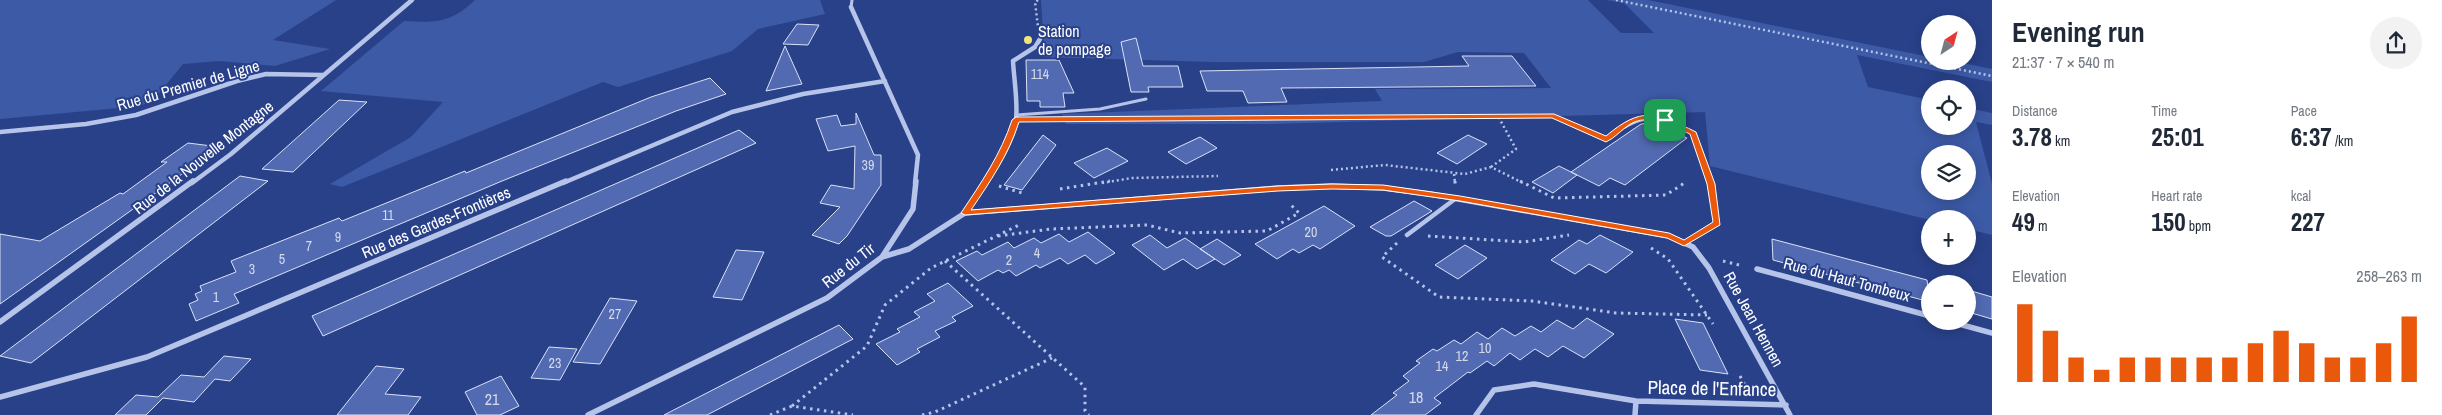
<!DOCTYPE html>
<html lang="en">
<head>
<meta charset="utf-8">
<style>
	body { margin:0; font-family:"Archivo Narrow",sans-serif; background:#f2f2f3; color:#1f2937; height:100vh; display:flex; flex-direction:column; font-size:19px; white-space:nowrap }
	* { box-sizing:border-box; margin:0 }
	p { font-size:16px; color:#747a83 }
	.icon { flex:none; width:28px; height:28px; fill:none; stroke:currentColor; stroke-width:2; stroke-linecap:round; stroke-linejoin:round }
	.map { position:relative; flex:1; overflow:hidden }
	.drawer { display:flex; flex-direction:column; background:#fff; width:450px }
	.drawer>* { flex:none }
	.needle { width:32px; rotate:36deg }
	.tools { position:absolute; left:1921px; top:15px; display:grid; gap:10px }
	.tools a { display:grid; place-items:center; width:55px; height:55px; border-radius:50%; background:#fff; box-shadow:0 2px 12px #0003; font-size:25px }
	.pin { position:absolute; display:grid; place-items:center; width:42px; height:42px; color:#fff; margin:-21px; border-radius:10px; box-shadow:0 2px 8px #0006 }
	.round { display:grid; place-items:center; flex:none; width:52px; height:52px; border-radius:26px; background:#f2f2f3 }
	.summary { display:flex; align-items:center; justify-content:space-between; height:85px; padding:0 20px }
	h1 { font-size:28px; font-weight:800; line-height:38px }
	.stats { display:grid; grid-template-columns:repeat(3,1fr); gap:8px; height:85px; padding:5px 20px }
	.stats div { display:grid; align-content:center }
	.stats b { font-size:25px; font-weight:800 }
	.stats small { font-size:14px; font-weight:400 }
	.stats p { font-size:14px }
	.chart { height:140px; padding:10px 20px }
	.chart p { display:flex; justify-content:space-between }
	.chart svg { width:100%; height:90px; margin-top:5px; stroke:#ea580c; stroke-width:6 }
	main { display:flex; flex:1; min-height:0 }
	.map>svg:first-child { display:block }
	.green { fill:#3d5aa6; fill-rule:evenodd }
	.building { fill:#516ab1; stroke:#dae2f7 }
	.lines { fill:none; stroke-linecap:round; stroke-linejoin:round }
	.path-far1 { stroke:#b6c4e9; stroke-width:2.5; stroke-dasharray:2 3; stroke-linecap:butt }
	.path { stroke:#b6c4e9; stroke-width:3; stroke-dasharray:2.5 4.5; stroke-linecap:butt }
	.lane-far1 { stroke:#b6c4e9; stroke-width:3 }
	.lane { stroke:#b6c4e9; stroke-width:4.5 }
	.street-far1 { stroke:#b6c4e9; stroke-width:4.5 }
	.street { stroke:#b6c4e9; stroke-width:5.5 }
	.route { fill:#ea580c; stroke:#fff; fill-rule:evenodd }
	.poi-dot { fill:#f0e47d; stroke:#294189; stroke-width:2 }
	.labels { text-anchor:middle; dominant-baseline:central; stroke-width:4; stroke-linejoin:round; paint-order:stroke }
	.number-label { font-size:14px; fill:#d4daec }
	.poi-label { font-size:16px; fill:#fff; stroke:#294189; text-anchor:start }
	.street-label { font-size:16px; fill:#fff; stroke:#294189 }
	.near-number-label { font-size:16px; fill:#d4daec }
	.near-street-label { font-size:19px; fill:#fff; stroke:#294189 }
</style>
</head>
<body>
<main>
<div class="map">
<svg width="1992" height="415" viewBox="0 0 1992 415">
	<rect width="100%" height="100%" fill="#294189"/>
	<path class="green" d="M0 0H336L273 40 330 49 275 66 219 61 183 64 151 103 130 107 0 119Z
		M475 0H820L825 14 758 29 732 51 618 87 603 82 342 187 330 184 411 137 443 102 321 91 404 21C435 23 451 23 475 0Z
		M1041 0H1588L1621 33H1654L1624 3 1606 0H1648L1930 57V61H1953L1992 69V82L1857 55 1868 87 1930 100V126H1968V108L1992 113V125L1976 122 1992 184V235L1968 229V219L1930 220 1710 166 1705 112 1267 124H1066L1062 114 1382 101 1375 89 1551 88 1524 53 1458 52 1424 62H1213L1043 57 1044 48ZM1930 154H1968V191H1930Z"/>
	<path class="building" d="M797 24 819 25 808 45 783 44Z
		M1136 38 1143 66H1178L1183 87H1148L1149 92H1131L1121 42Z
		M785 46 802 84 766 91Z
		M1462 56H1512L1536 86 1281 88 1287 102 1248 103 1243 91H1207L1200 71 1469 66Z
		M1026 60H1059L1074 93H1063L1065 107H1040V101H1027Z
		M710 78 726 94 676 111 502 181 234 294 239 303 196 321 189 304 198 300 195 294 202 291 200 286 236 272 231 261 339 218 342 221 465 171 466 173 651 97Z
		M339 100 367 102 293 172 262 169Z
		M856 113 874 155H881V185L847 236 839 244 812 235 840 207 820 203 831 185 854 189 855 146 828 151 816 119 837 115 841 126 856 124Z
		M1652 123 1687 138 1625 185 1610 178 1599 186 1571 172 1641 124Z
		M739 130 756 143 323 336 312 316Z
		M1043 135 1056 145 1022 190 1004 185Z
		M1468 135 1487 144 1457 164 1437 153Z
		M1200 137 1217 148 1186 164 1168 152Z
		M188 143 220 147 0 304V234L40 241 120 193 123 194 167 162H161Z
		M1107 148 1128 161 1094 178 1074 163Z
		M1559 166 1577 175 1553 193 1532 182Z
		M240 176 268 181 31 363 0 356Z
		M1414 201 1432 211 1391 236H1386L1370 227Z
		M1324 206 1355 226 1320 249 1313 245 1299 253 1293 249 1277 259 1255 244Z
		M1088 232 1115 253 1096 264 1085 255 1068 264 1060 258 1040 268 1036 265 1016 276 1009 270 1003 273 998 270 978 281 956 261 977 251 982 255 1008 242 1014 248 1034 238 1041 243 1059 234 1069 242Z
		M1150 235 1167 248 1185 238 1215 259 1197 269 1183 259 1164 270 1132 245Z
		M1600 235 1633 252 1606 273 1589 264 1575 274 1551 260 1579 240 1587 244Z
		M1217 239 1241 255 1224 265 1200 249Z
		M1772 239 1927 280 1930 302 1773 260Z
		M1465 245 1487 258 1458 279 1435 265Z
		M736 250 764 252 742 300 713 297Z
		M948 283 973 306 952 317 956 321 935 331 940 337 917 349 920 352 897 365 876 344 900 332 897 329 920 317 914 312 935 301 927 294Z
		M1968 290 1992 297V319L1968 312Z
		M610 298 637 301 600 364 573 362Z
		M1587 318 1614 334 1584 358 1563 346 1548 357 1535 349 1520 360 1510 353 1494 366 1487 361 1470 373 1468 372 1434 398 1441 403 1425 415H1371L1397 395 1393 393 1409 381 1403 376 1420 363 1416 361 1433 349 1437 351 1454 340 1461 344 1477 332 1488 339 1502 328 1515 336 1531 326 1541 332 1557 320 1573 329Z
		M1675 319 1703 323 1728 374 1700 370Z
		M839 325 853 339 707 415H664Z
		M549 347 577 349 560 380 531 378Z
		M224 356 251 359 230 381 215 379 194 402 163 398 146 415H115L136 395 158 397 181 375 204 377Z
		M376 366 404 369 385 394 421 397 408 415H337Z
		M501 376 519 406 500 415H477L465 392Z"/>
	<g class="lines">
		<path class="path-far1" d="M1038 0 1035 2 1038 27
			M1616 0 1992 76
			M1124 119 1554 116 1596 135
			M1491 167 1516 149 1498 116
			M1331 170 1385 165 1465 174 1491 167 1523 183
			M1454 174 1455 183
			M1102 183 1132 178 1218 176"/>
		<path class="path" d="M1455 181V185
			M1520 181 1554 198 1666 195 1686 182
			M999 186 1022 193
			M1060 189 1110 181
			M998 236 1051 229 1147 225 1180 233 1267 231 1299 213 1289 203
			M1428 236 1524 242 1569 235
			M1397 243 1382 257 1439 297 1532 301 1616 313 1707 315
			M1651 248 1668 259 1713 324
			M945 261 1085 387V411L1089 415
			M1723 261 1743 266
			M1740 376 1748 390
			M792 406 867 346 885 305 931 268 1021 224
			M770 415 792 406 853 415
			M922 415 935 412 1052 358"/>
		<path class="lane-far1" d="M851 7 852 0
			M1016 115 1100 109 1146 99
			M1606 140C1641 113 1654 114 1693 133L1711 183"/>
		<path class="lane" d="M1407 235 1455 199
			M1685 243 1717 224 1710 181"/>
		<path class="street-far1" d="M851 7 918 155 915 183
			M0 132 86 124 136 115 237 81 266 74 323 75
			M192 183 231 154 412 0
			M563 183 732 112 803 94 885 81
			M986 183C998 164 1013 142 1016 120 1018 101 1014 80 1013 61L1035 47 1040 39"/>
		<path class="street" d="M965 213 987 181
			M882 257 909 249 965 213 1278 188 1332 186 1383 188 1430 194 1669 236 1693 247 1709 268 1790 415
			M1757 269 1930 316
			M1948 321 1992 333
			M0 322 193 181
			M0 397 147 357 566 181
			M588 415 827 298 882 257 913 209 916 181
			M1476 415 1494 390 1534 384 1636 401 1786 405
			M1635 415 1636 401"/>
	</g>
	<path class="route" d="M1554 114 1606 136C1642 106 1655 112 1696 132L1715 184 1720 225 1684 246 1667 238 1460 201 1383 190 1332 189 1278 191 965 215 961 213C981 183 1001 154 1012 120L1016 117ZM1552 118 1606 142C1615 138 1621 130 1629 125 1648 112 1672 126 1690 134L1707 184 1713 222 1684 240 1669 233 1460 196 1383 185 1332 184 1278 186 971 210C990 182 1009 154 1019 122Z"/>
	<circle class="poi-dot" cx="1028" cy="40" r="5"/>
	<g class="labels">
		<g class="number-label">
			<text x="1040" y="74">114</text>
			<text x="868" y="165">39</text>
			<text x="388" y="215">11</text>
			<text x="1311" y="232">20</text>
			<text x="338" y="237">9</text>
			<text x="309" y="246">7</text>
			<text x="1037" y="253">4</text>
			<text x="282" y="259">5</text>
			<text x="1009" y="260">2</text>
			<text x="252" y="269">3</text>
			<text x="216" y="297">1</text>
			<text x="615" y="314">27</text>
			<text x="1485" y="348">10</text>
			<text x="1462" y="356">12</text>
			<text x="555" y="363">23</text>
			<text x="1442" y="366">14</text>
		</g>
		<g class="poi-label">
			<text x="1038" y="31">Station<tspan x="1038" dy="18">de pompage</tspan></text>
		</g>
		<g class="street-label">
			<text transform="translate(188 85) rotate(-16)">Rue du Premier de Ligne</text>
			<text transform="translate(203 157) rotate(-38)">Rue de la Nouvelle Montagne</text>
			<text transform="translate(436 222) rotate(-23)">Rue des Gardes-Frontières</text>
			<text transform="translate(848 265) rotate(-38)">Rue du Tir</text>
			<text transform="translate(1847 279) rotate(15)">Rue du Haut Tombeux</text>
			<text transform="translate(1754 319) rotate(61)">Rue Jean Hennen</text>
		</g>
		<g class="near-number-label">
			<text x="1416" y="397">18</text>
			<text x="492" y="399">21</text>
		</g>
		<g class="near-street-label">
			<text transform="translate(1712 388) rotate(1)">Place de l'Enfance</text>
		</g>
	</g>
</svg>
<div class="tools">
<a><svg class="needle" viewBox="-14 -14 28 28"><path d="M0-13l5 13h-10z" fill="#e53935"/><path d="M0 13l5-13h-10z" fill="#747a83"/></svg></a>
<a><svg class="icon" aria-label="locate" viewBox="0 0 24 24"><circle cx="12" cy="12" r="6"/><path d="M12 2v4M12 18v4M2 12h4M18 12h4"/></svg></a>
<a><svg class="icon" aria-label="layers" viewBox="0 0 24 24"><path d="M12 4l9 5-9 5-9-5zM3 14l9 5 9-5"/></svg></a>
<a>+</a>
<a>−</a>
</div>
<div class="pin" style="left:1665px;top:120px;background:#1e9e55"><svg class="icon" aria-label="arrive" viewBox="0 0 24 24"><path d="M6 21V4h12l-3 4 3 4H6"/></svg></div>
</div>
<section class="drawer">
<div class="summary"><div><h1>Evening run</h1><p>21:37 · 7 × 540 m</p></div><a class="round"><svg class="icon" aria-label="share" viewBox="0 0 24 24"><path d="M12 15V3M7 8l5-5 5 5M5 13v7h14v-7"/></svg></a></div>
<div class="stats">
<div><p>Distance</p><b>3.78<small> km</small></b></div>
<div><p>Time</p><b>25:01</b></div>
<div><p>Pace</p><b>6:37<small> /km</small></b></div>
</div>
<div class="stats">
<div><p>Elevation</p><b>49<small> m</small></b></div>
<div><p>Heart rate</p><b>150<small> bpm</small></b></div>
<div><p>kcal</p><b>227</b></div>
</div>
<div class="chart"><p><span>Elevation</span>258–263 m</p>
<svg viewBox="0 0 160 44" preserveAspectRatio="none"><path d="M5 44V6M15 44V19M25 44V32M35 44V38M45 44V32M55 44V32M65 44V32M75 44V32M85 44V32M95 44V25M105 44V19M115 44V25M125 44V32M135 44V32M145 44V25M155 44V12"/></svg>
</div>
</section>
</main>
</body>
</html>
